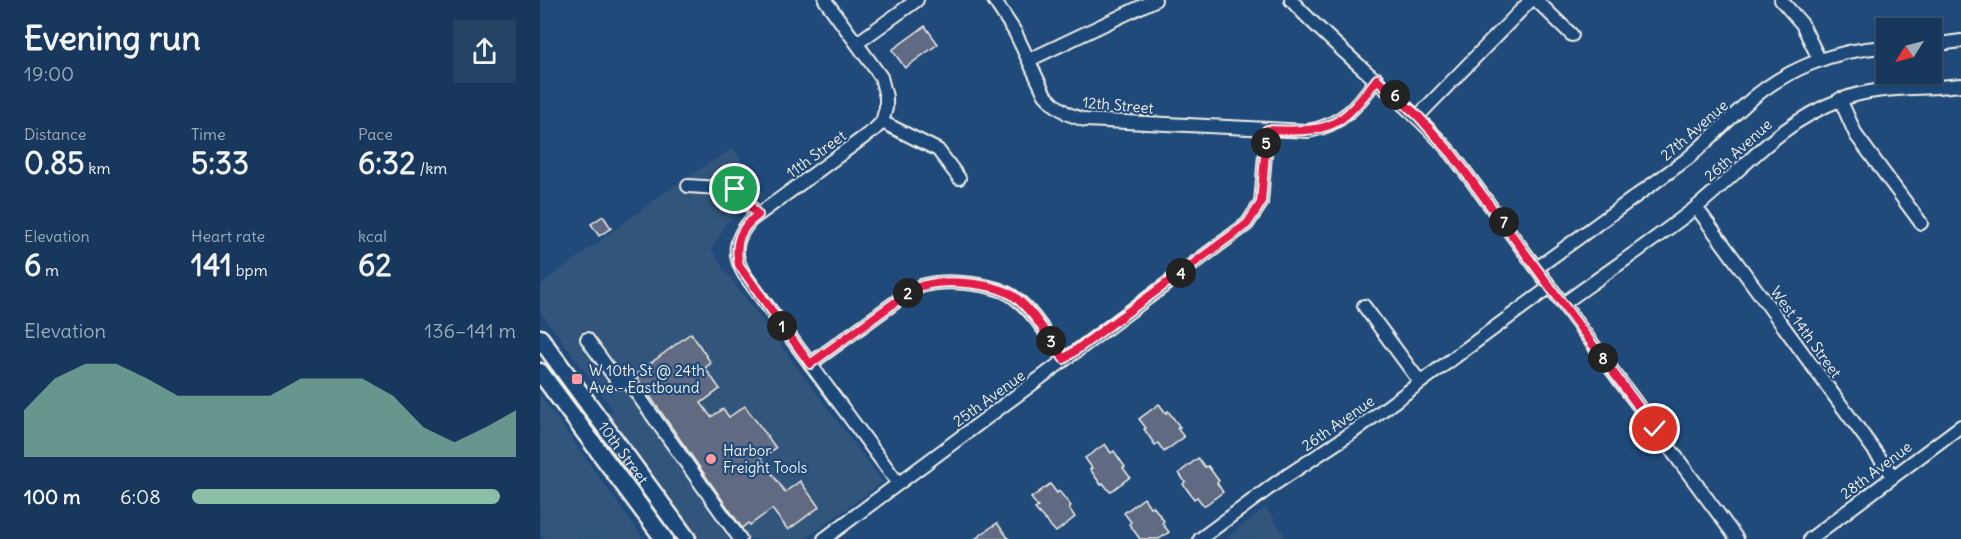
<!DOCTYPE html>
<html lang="en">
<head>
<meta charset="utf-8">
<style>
	body { margin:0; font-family:Delius,sans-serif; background:#244365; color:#f1f3f6; height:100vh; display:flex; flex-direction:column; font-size:22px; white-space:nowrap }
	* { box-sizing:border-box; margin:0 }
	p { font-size:20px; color:#9eacbb }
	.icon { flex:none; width:33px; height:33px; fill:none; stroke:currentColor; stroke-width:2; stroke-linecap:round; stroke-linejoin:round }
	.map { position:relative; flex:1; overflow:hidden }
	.side { display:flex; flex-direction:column; background:#17385c; width:540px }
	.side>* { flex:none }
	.needle { width:39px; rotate:234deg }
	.buttons { position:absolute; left:1336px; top:18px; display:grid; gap:12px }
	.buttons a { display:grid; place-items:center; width:66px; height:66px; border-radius:0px; background:#17385c; box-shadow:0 2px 4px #0004,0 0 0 2px #365272; font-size:30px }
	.pin { position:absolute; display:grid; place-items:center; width:51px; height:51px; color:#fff; margin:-26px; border:3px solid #fff; border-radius:50%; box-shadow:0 2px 6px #0007 }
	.km { position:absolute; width:30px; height:30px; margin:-15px; border-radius:50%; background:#222; color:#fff; font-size:16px; line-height:30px; text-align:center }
	.round { display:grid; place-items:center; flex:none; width:63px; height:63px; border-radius:0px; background:#244365 }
	.head { display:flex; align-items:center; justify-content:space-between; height:102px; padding:0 24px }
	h1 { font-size:33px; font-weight:700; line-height:45px }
	.figures { display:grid; grid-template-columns:repeat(3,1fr); gap:9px; height:102px; padding:6px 24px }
	.figures div { display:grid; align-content:center }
	.figures b { font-size:30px; font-weight:700 }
	.figures small { font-size:16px; font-weight:400 }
	.figures p { font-size:16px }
	.chart { height:168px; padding:12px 24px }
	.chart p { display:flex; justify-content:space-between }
	.chart svg { width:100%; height:108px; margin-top:6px; fill:#8abfa5; opacity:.7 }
	ul { padding:0 24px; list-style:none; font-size:20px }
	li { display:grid; grid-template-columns:96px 72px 1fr; align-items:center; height:45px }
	li i { height:15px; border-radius:8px; background:#8abfa5 }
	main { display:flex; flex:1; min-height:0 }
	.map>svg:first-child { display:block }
	.built { fill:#33547c }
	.building { fill:#616b82; stroke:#f4f1e8; stroke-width:1.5 }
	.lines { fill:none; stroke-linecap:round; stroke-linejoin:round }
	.minor-casing { stroke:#f4f1e8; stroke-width:16 }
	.major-casing { stroke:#f4f1e8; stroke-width:21 }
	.minor { stroke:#1f4a7a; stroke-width:12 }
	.major { stroke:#1f4a7a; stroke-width:16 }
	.route-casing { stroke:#fff; stroke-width:12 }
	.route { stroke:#e11d48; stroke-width:8 }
	.poi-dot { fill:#ff9aa2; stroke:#1f4a7a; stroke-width:2 }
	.labels { text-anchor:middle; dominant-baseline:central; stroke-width:4.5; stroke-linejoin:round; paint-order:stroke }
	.street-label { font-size:15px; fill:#f4f1e8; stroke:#1f4a7a }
	.poi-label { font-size:15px; fill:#f4f1e8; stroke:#1f4a7a; text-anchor:start }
</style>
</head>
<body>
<main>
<section class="side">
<div class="head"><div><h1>Evening run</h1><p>19:00</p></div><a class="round"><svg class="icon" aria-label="share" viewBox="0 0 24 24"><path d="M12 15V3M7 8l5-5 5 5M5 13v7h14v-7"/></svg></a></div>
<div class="figures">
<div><p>Distance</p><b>0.85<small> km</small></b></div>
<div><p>Time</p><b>5:33</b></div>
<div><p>Pace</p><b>6:32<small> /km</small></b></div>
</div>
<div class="figures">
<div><p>Elevation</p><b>6<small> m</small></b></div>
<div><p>Heart rate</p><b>141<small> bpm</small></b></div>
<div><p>kcal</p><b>62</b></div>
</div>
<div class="chart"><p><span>Elevation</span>136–141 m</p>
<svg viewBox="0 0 160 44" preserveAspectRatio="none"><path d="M0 44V25L10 12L20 6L30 6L40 12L50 19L60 19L70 19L80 19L90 12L100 12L110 12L120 19L130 32L140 38L150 32L160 25V44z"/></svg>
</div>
<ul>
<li><b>100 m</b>6:08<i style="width:95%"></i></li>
</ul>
</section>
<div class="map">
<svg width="1421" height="539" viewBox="0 0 1421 539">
	<rect width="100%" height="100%" fill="#1f4a7a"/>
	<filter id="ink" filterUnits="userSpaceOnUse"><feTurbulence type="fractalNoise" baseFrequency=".0167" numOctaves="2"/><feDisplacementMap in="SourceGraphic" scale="12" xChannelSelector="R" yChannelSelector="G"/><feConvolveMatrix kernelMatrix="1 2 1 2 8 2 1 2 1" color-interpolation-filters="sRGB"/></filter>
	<g filter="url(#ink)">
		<path class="built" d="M193 148 225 195 186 224 172 249 183 268 343 482 265 539H157L69 414 73 410 0 311V285L135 185Z
			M0 395 104 539H5L0 532Z
			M726 507 747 539H685Z"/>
		<path class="building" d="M385 26 398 44 365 68 352 50Z
			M63 216 71 228 59 236 51 224Z
			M151 333 171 363 165 368 180 389 161 403 171 417 183 409 189 417 205 406 236 448 221 458 245 492 260 481 279 507 248 530 232 509 210 525 208 523 202 528 95 375Z
			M619 404 626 413 628 411 640 427 637 428 644 437 624 452 618 443 615 445 604 429 606 428 599 419Z
			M565 444 571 453 574 451 585 467 583 468 590 477 570 492 563 483 561 485 550 469 552 468 545 458Z
			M658 458 665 467 668 466 679 481 677 483 683 492 664 506 657 497 654 499 643 484 645 482 639 473Z
			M510 484 517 493 519 491 531 506 529 508 535 517 516 532 495 509 498 507 491 498Z
			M604 498 610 507 613 506 624 521 622 523 629 532 619 539H600L589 524 591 522 584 513Z
			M457 523 469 539H435Z"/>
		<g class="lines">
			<defs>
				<path id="minor" d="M285 0 341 77 346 97V108L342 122 335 129 211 220C195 238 192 253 204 274L358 483
					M454 0 475 32 505 95 515 105 528 114 545 120 768 131C803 125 817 106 837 79
					M751 0C801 55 863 98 912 154L1197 539
					M996 0 1032 35
					M1241 0 1262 24 1279 59
					M317 43 377 0
					M1392 45 1421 41
					M489 60 615 0
					M1300 99 1316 135 1381 223
					M878 116 991 0
					M342 122 398 150 419 178
					M148 186 195 189 218 215
					M1156 207 1353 476
					M997 268 1147 159C1167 142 1185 123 1205 105 1243 70 1295 49 1347 47
					M1023 304C1068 271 1115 240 1159 205 1206 166 1241 122 1300 100 1338 85 1381 90 1421 85
					M824 306 880 382
					M47 339 78 382 88 381 200 539
					M270 364 368 293C373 290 379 286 385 285 406 279 457 283 475 298 495 313 509 339 524 359
					M284 539 707 224 721 203 727 130
					M660 539 736 483 813 432 1010 287
					M1270 539 1421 426"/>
				<g id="major">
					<path id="s1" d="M0 338 147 539"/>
					<path d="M0 372 124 539"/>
				</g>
			</defs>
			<use href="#minor" class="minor-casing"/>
			<use href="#major" class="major-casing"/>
			<use href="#minor" class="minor"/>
			<use href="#major" class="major"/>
		</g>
	</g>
	<g class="lines" filter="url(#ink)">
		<defs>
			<path id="route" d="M195 189 218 215C200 228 194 243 199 265L270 364 368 293C373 290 379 286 385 285 406 279 457 283 475 297 495 313 509 339 524 359L707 224 721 203 727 130C790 132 799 130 837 79L878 116 912 154 1115 429"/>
		</defs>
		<use href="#route" class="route-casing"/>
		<use href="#route" class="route"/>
	</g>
	<g class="poi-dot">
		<rect x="31" y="373" width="12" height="12" rx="3"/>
		<circle cx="171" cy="459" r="6"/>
	</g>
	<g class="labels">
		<g class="street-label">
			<text transform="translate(578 105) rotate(5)">12th Street</text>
			<text transform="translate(1154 130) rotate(-41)">27th Avenue</text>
			<text transform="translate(1198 150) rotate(-42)">26th Avenue</text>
			<text transform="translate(276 154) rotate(-36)">11th Street</text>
			<text transform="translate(1266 332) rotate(54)">West 14th Street</text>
			<text transform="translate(449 398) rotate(-36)">25th Avenue</text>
			<text transform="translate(798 423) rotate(-35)">26th Avenue</text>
			<text stroke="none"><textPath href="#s1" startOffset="142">10th Street</textPath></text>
			<text transform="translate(1336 470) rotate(-37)">28th Avenue</text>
		</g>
		<g class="poi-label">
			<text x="49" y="370">W 10th St @ 24th<tspan x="49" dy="17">Ave - Eastbound</tspan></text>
			<text x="183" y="450">Harbor<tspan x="183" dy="17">Freight Tools</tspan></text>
		</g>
	</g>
</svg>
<div class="buttons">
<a><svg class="needle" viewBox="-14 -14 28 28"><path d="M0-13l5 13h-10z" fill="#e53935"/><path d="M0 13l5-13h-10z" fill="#9eacbb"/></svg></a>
</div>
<div class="pin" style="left:195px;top:189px;background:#1e9e55"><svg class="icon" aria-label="arrive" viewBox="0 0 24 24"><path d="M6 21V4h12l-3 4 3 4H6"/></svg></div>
<div class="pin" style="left:1115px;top:429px;background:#d93025"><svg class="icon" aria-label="check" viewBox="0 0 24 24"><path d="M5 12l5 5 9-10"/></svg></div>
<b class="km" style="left:242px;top:326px">1</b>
<b class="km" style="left:368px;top:293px">2</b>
<b class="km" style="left:511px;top:341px">3</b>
<b class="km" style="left:641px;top:273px">4</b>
<b class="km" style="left:726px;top:143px">5</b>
<b class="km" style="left:855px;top:95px">6</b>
<b class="km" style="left:964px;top:222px">7</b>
<b class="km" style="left:1063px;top:358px">8</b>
</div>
</main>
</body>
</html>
